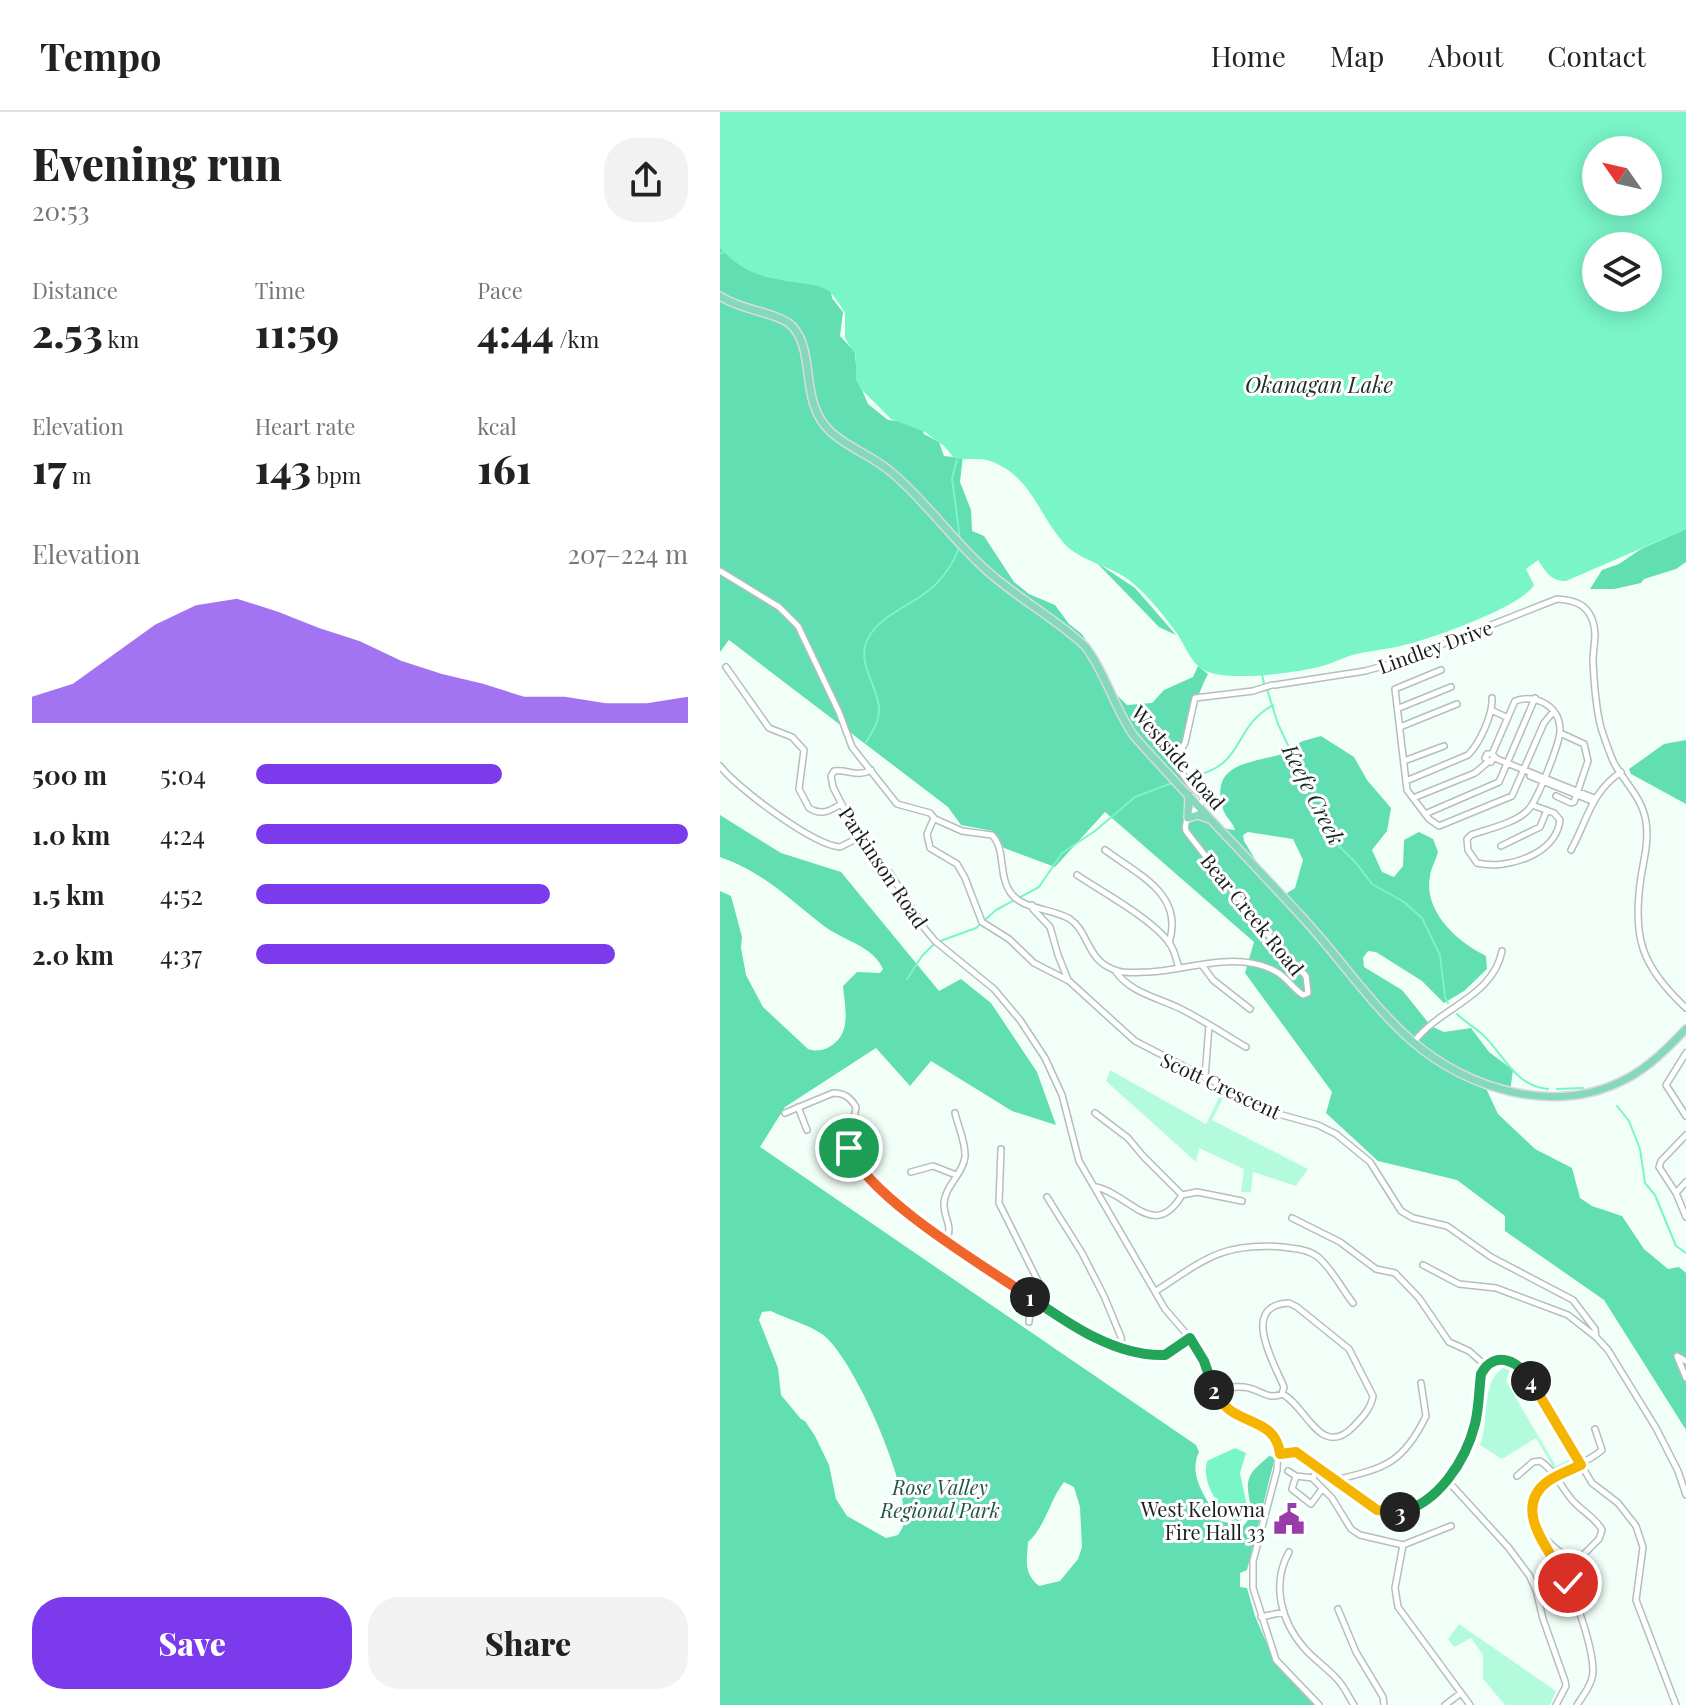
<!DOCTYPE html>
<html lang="en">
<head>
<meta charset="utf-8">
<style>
	body { margin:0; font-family:"Playfair Display",serif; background:#f2f2f2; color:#222; height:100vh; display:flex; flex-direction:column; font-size:30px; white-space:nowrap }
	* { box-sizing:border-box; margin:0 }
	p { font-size:26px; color:#767676 }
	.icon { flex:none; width:44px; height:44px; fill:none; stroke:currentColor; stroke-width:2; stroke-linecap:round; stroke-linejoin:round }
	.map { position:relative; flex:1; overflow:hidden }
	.side { display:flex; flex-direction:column; background:#fff; width:720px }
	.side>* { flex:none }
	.needle { width:52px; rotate:304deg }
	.fabs { position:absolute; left:862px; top:24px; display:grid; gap:16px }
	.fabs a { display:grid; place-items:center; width:80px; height:80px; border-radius:50%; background:#fff; box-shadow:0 4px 20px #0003; font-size:40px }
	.pin { position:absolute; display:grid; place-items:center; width:68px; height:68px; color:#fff; margin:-34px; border:4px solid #fff; border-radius:50%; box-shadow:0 2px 8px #0007 }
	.km { position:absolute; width:40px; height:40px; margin:-20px; border-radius:50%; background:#222; color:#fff; font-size:22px; line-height:40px; text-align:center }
	.round { display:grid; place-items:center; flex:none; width:84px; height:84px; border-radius:32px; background:#f2f2f2 }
	.headline { display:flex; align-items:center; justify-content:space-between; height:136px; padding:0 32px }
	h1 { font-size:44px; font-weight:800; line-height:60px }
	.stats { display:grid; grid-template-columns:repeat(3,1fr); gap:12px; height:136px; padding:8px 32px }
	.stats div { display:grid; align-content:center }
	.stats b { font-size:40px; font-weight:800 }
	.stats small { font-size:22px; font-weight:400 }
	.stats p { font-size:22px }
	.chart { height:224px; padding:16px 32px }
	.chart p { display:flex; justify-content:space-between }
	.chart svg { width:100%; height:144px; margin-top:8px; fill:#7c3aed; opacity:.7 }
	.primary-button { display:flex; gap:16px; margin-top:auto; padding:16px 32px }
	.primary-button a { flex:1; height:92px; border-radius:32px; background:#7c3aed; color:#fff; font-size:32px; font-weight:800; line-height:92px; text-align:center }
	.primary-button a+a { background:#f2f2f2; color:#222 }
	ul { padding:0 32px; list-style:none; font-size:26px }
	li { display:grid; grid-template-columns:128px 96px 1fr; align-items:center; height:60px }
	li i { height:20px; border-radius:10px; background:#7c3aed }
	header { display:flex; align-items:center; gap:48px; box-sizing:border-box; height:112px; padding:0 40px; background:#fff; border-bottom:2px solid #e0e0e0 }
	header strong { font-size:38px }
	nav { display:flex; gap:44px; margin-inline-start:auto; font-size:28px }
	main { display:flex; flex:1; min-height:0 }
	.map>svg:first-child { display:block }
	.green { fill:#b4fbde }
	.forest { fill:#61deb2; fill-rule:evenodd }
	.water { fill:#79f5c8; fill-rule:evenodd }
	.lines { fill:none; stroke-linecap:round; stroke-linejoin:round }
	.stream { stroke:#79f5c8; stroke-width:2 }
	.minor-casing { stroke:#b4bfba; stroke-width:8 }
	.major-casing { stroke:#dbdbdb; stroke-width:10 }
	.minor { stroke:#fff; stroke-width:5 }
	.major { stroke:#84d8be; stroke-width:7 }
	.split-1-casing { stroke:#fff; stroke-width:16 }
	.split-2-casing { stroke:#fff; stroke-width:16 }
	.split-3-casing { stroke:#fff; stroke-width:16 }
	.split-4-casing { stroke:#fff; stroke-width:16 }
	.split-5-casing { stroke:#fff; stroke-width:16 }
	.split-1 { stroke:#f0652b; stroke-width:10 }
	.split-2 { stroke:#22a559; stroke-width:10 }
	.split-3 { stroke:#f5b400; stroke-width:10 }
	.split-4 { stroke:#22a559; stroke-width:10 }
	.split-5 { stroke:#f5b400; stroke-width:10 }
	.labels { text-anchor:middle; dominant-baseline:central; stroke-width:6; stroke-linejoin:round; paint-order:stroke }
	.street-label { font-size:20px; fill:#1b1f1d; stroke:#fff }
	.park-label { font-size:20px; font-style:italic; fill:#225543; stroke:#fff }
	.poi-label { font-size:20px; fill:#1b1f1d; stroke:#fff; text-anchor:end }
	.water-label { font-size:22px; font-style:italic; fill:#1a2f27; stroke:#fff }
</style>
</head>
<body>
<header>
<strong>Tempo</strong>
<nav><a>Home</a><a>Map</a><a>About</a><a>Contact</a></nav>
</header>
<main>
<section class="side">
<div class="headline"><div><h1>Evening run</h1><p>20:53</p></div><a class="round"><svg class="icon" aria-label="share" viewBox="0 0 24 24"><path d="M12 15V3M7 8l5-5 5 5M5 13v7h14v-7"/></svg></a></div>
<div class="stats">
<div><p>Distance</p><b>2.53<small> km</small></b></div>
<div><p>Time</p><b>11:59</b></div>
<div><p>Pace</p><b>4:44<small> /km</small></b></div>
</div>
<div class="stats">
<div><p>Elevation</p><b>17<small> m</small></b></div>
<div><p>Heart rate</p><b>143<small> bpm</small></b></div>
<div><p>kcal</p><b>161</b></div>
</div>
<div class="chart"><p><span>Elevation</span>207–224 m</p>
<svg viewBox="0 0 160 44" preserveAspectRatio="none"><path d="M0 44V36L10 32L20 23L30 14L40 8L50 6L60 10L70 15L80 19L90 25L100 29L110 32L120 36L130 36L140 38L150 38L160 36V44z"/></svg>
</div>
<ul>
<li><b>500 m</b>5:04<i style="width:57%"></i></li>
<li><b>1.0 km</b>4:24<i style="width:100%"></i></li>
<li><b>1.5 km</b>4:52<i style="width:68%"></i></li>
<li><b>2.0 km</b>4:37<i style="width:83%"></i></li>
</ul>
<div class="primary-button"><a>Save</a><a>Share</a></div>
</section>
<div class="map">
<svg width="966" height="1593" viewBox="0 0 966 1593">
	<rect width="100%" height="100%" fill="#f2fff9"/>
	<path class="green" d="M390 958 486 1012 502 980 505 982 492 1008 588 1057 576 1074 533 1060 531 1080H521L524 1057 479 1036 476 1050 386 969Z
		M792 1252 786 1269 836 1354 852 1346V1350L836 1360 816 1326 782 1347 760 1333C771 1306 758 1262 792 1252Z
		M739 1512 836 1579 830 1593H785L763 1567V1543L751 1526 734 1535 728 1527Z"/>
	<path class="forest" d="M0 131 97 168 111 180 112 186 123 200 120 224 135 240 137 266 148 292 168 308 179 309 202 317 204 322 219 330 224 344 233 345 243 343 240 370 251 398 252 419 264 424 294 470 309 482 335 493 349 512 362 522 388 564 397 583 407 593 432 591 444 578 473 565 478 554 488 562C478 581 461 629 463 650 464 679 484 716 515 718 513 710 505 705 503 697 490 654 526 651 555 644 565 642 573 633 583 629 589 627 595 626 601 624L634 645 647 668 671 696 667 719 652 738 662 760 674 765 683 754 684 728 699 720 713 727 718 740C716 748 711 756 710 764 703 799 737 830 766 844L767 857 744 879 724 891 702 869 656 840 648 839 643 846 644 855 682 878 711 914 724 920 751 916 769 940 793 958 790 980 764 972 778 1002 815 1037 852 1056 860 1086 872 1094 902 1104 924 1137 948 1157 959 1155 966 1161V1318L884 1188 785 1119V1104L737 1068 658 1049 606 1001 612 980 525 861 534 830 385 700 335 755 284 736 273 719 241 713 228 695 9 528 0 540ZM528 720 573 727 583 748 575 776 564 783 553 777 524 729 523 723Z
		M966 417V450L956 457 924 467 921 471 894 477H870L882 458 899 452 921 437Z
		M376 450 415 476 456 523 439 515Z
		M966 628V692L911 662 909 657 944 632Z
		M0 703 61 741 121 760 219 879 241 867 271 891 317 960 336 1013 292 999 211 949 190 974 156 936 65 995 40 1035 476 1333 479 1340C467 1364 488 1389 500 1409L523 1414C540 1398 522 1382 530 1364 534 1356 543 1350 549 1344L555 1345 527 1458 520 1461V1475L527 1476 535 1504 556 1553 595 1593H0V779L11 784 22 825 21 836 26 863 43 895 88 937C104 943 123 930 125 912 127 900 124 886 123 874L137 860 160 861 163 857C153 834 124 829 104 814 67 786 45 761 0 745ZM51 1199C67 1207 87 1212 102 1222 133 1244 190 1374 184 1412 183 1415 180 1420 178 1423L166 1426 127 1404 116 1387 109 1353 95 1324 85 1309 81 1307 61 1283 58 1256 39 1208 42 1200ZM344 1370 354 1375 360 1395 362 1435 358 1447 340 1469 319 1474C303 1461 307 1448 308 1430 326 1414 329 1389 344 1370Z"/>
	<path class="water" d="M0 0H966V417L846 469C832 470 825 459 818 448L806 457 814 473C802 494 721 523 696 530 676 536 656 538 636 542 624 545 614 551 602 554 578 561 502 571 482 557 471 550 465 534 458 523 446 506 430 486 414 472 393 453 360 451 342 429 318 401 310 363 270 349 259 345 246 349 234 346L225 335 205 320 171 307 140 276 136 268V244L125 226V201C121 195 116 186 110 180 101 173 91 173 80 171 45 166 25 163 0 136ZM876 38H928V90H876ZM876 134H928V186H876Z
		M515 1336 526 1341 520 1361 528 1399 519 1412 514 1411C499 1394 481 1372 487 1349Z"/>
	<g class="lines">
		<path class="stream" d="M0 142 3 140
			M237 348 232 366 240 428
			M542 562 544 572
			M547 577 558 612 573 644 601 689 616 731 636 751 652 772 684 790 702 806 720 843 725 885 728 891
			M146 630C152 620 160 609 159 596 158 575 138 553 146 531 157 502 196 493 216 472 226 462 234 449 239 436
			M469 665C527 655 510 617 553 593
			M187 867 202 844 215 831 256 816 276 798 319 775 342 741 375 719 415 685 452 671
			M737 902C745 910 754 915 762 922 784 942 794 974 828 977
			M837 977 863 976
			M897 994 909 1009 920 1037 925 1071 935 1083 956 1134 966 1141"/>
		<defs>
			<path id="minor" d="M0 459 59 495 78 514 119 600 132 635 177 692 210 701 215 707 242 719 272 723C286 737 278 762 290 780 302 798 332 796 350 807 370 821 366 850 398 859 407 862 419 860 429 860 469 858 516 838 555 859 567 865 572 876 583 883L588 881 586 864 538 812 466 719C462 703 480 699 484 685L471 674 454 650 465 631 475 586 533 579 552 573
				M6 555 49 616 72 625 84 638 79 677 89 696C101 704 110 699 121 692
				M721 558 675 577 687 678 693 686 755 661 768 650
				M555 573 645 559 677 550 837 487C852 488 866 491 872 507 878 521 873 535 873 549 874 571 876 596 881 616 885 628 889 640 894 651 905 671 923 687 926 710 929 728 924 747 921 765 912 825 921 854 966 896
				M679 596 731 575
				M771 598 786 605
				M680 615 737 592
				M772 642 795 589C815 582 839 593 840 617 841 629 817 689 808 698 796 711 768 717 751 723L747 727 748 738 757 751C786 758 836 743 840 708L834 701 812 693
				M774 645 771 650 765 646 767 642H772L777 647 874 686
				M684 649 724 634
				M0 654C17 676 93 733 120 735L140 725
				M151 658C137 666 128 657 114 659L111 664 113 675 137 722 154 746 170 761 205 817 215 829 274 877 300 908 325 946 342 983 359 1049 445 1197 470 1226 484 1249 495 1282 503 1294 514 1303 541 1313 552 1321 558 1332 557 1358 533 1449V1476L556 1548 599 1593
				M810 664 872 689
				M686 669 748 643C760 631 773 602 772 586
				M836 684 851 691 854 690 868 649 864 632 840 621
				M693 686 709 707 719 714 792 684 824 611 833 600
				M705 702 779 670 815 586
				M214 706 207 722 210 736 237 752 245 766 262 810 289 827 314 851 349 869 415 929 555 1001 598 1013 616 1022 650 1050 681 1099 693 1106 727 1114 771 1145 853 1188 875 1217 876 1225
				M781 734 820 715 827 698
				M385 738C417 762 465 782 449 831
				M851 738C867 709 871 680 901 660
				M357 763C382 780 434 808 450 832 455 839 456 848 459 856
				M312 793 313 797 330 815 338 843 348 868
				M482 853 493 868 530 897
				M396 860C411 881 439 886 461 897 483 908 504 922 526 935
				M694 930C720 895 773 885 782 839
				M966 941 946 973 966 1004
				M485 966 489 913
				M78 995 87 1018
				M65 1001 113 981C124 981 130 985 136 995 135 1008 126 1023 129 1036 136 1078 316 1189 357 1217 378 1226 420 1248 443 1243 453 1241 462 1232 470 1226
				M375 1001 408 1026 423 1044 462 1083 477 1080 522 1089
				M966 1023 941 1049 939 1055 956 1081 966 1105
				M281 1037 279 1091 320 1173 310 1197 309 1210
				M191 1060 213 1054 236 1063
				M376 1075C410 1082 434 1130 462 1083
				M956 1081 966 1070
				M327 1085 362 1141 384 1184 401 1225 402 1235
				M572 1106 620 1130 656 1157 675 1161 699 1186 729 1230 749 1239 766 1254
				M226 1128C234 1115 223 1105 224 1091 225 1074 243 1062 245 1045 246 1030 238 1015 235 1001
				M703 1153 739 1172 776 1176 848 1203 876 1225 888 1238 936 1316 958 1359 966 1383
				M436 1179C484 1148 502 1130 563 1135 575 1137 588 1137 598 1145 612 1157 622 1177 633 1191
				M569 1191 577 1195 629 1237 653 1284C651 1297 641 1307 632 1316 600 1347 585 1292 562 1282L564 1275C553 1249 520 1193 569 1191Z
				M966 1249 957 1244 966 1266
				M494 1278C505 1276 518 1273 529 1276 542 1279 548 1288 562 1282
				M560 1342 576 1340C602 1355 631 1387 656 1397 701 1416 740 1358 752 1322 759 1303 759 1282 761 1262 771 1244 787 1246 802 1255L872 1371 898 1391 916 1414 923 1435 916 1488 956 1593
				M597 1354 593 1367 612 1386 631 1417 640 1423 683 1433 731 1414
				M568 1359 576 1364 572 1377 591 1392 602 1377
				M576 1364 593 1366
				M797 1364 813 1350 820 1349C835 1358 842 1378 854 1390 863 1400 876 1406 882 1418L879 1427 859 1447C844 1446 833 1435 823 1424 809 1409 809 1382 828 1369 845 1357 866 1352 882 1338L875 1317
				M616 1368C664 1356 683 1352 706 1304L701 1271
				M727 1368 788 1435 809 1463 816 1478 823 1507 845 1569 846 1574 836 1593
				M818 1421C824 1436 833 1444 841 1458 854 1479 873 1535 873 1559 873 1571 863 1584 857 1593
				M683 1433 675 1476 678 1495 750 1593
				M569 1440C551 1472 561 1510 585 1537 595 1548 607 1556 617 1567 624 1574 628 1584 634 1593
				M618 1497 636 1540 663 1585 664 1593
				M541 1505 564 1500
				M725 1593 741 1581"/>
			<path id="major" d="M0 184C20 198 60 201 72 214 97 240 78 290 111 320 128 336 153 344 171 360 205 388 231 426 264 456 295 485 334 505 365 534 386 561 394 596 414 624 469 686 527 745 583 806 620 846 651 893 692 929 748 978 836 1004 906 967 929 955 948 936 966 917
				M469 683 468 706 478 703 489 707"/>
		</defs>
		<use href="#minor" class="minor-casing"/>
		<use href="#major" class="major-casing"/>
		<use href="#minor" class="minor"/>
		<use href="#major" class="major"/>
	</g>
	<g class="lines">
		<defs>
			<path id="split-1" d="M129 1036C146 1084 265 1155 310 1185"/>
			<path id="split-2" d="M310 1185C349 1212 396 1245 445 1243L470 1226 484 1249 494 1278"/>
			<path id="split-3" d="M494 1278C511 1317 555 1301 560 1342L576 1340 657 1398 680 1400"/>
			<path id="split-4" d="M680 1400C718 1392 746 1348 755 1312 759 1296 759 1278 761 1262 775 1236 800 1250 811 1269"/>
			<path id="split-5" d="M811 1269 861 1353C850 1358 836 1363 827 1370 789 1399 835 1444 848 1471"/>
		</defs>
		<use href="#split-1" class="split-1-casing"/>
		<use href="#split-2" class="split-2-casing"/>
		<use href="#split-3" class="split-3-casing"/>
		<use href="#split-4" class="split-4-casing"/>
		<use href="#split-5" class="split-5-casing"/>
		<use href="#split-1" class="split-1"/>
		<use href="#split-2" class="split-2"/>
		<use href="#split-3" class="split-3"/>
		<use href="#split-4" class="split-4"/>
		<use href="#split-5" class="split-5"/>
	</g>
	<defs>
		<symbol id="civic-bare" viewBox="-9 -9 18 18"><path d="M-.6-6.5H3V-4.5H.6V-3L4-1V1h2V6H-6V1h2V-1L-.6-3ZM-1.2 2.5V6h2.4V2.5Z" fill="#973ca8" stroke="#fff" stroke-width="2.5" paint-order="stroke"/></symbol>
	</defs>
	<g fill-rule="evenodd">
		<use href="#civic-bare" x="547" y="1385" width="44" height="44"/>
	</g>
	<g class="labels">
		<g class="street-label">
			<text transform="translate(715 534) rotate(-20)">Lindley Drive</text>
			<text transform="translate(459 645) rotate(49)">Westside Road</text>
			<text transform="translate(164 755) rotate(56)">Parkinson Road</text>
			<text transform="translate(533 802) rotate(51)">Bear Creek Road</text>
			<text transform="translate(501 973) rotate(25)">Scott Crescent</text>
		</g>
		<g class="park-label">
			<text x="220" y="1374">Rose Valley<tspan x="220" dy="23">Regional Park</tspan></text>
		</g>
		<g class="poi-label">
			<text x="545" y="1396">West Kelowna<tspan x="545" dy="23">Fire Hall 33</tspan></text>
		</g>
		<g class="water-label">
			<text x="599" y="272">Okanagan Lake</text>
			<text transform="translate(594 682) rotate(63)">Keefe Creek</text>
		</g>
	</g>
</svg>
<div class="fabs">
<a><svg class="needle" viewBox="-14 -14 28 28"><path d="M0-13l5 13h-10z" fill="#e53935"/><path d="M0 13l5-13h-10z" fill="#767676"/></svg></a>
<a><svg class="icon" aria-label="layers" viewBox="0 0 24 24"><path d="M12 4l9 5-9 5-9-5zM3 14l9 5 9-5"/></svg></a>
</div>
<div class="pin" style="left:129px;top:1036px;background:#1e9e55"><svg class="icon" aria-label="arrive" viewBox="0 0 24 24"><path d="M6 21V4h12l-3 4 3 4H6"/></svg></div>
<div class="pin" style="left:848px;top:1471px;background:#d93025"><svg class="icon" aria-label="check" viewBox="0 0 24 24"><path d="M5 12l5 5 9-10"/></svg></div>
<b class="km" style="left:310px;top:1185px">1</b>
<b class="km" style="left:494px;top:1278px">2</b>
<b class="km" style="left:680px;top:1400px">3</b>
<b class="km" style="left:811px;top:1269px">4</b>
</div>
</main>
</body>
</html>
